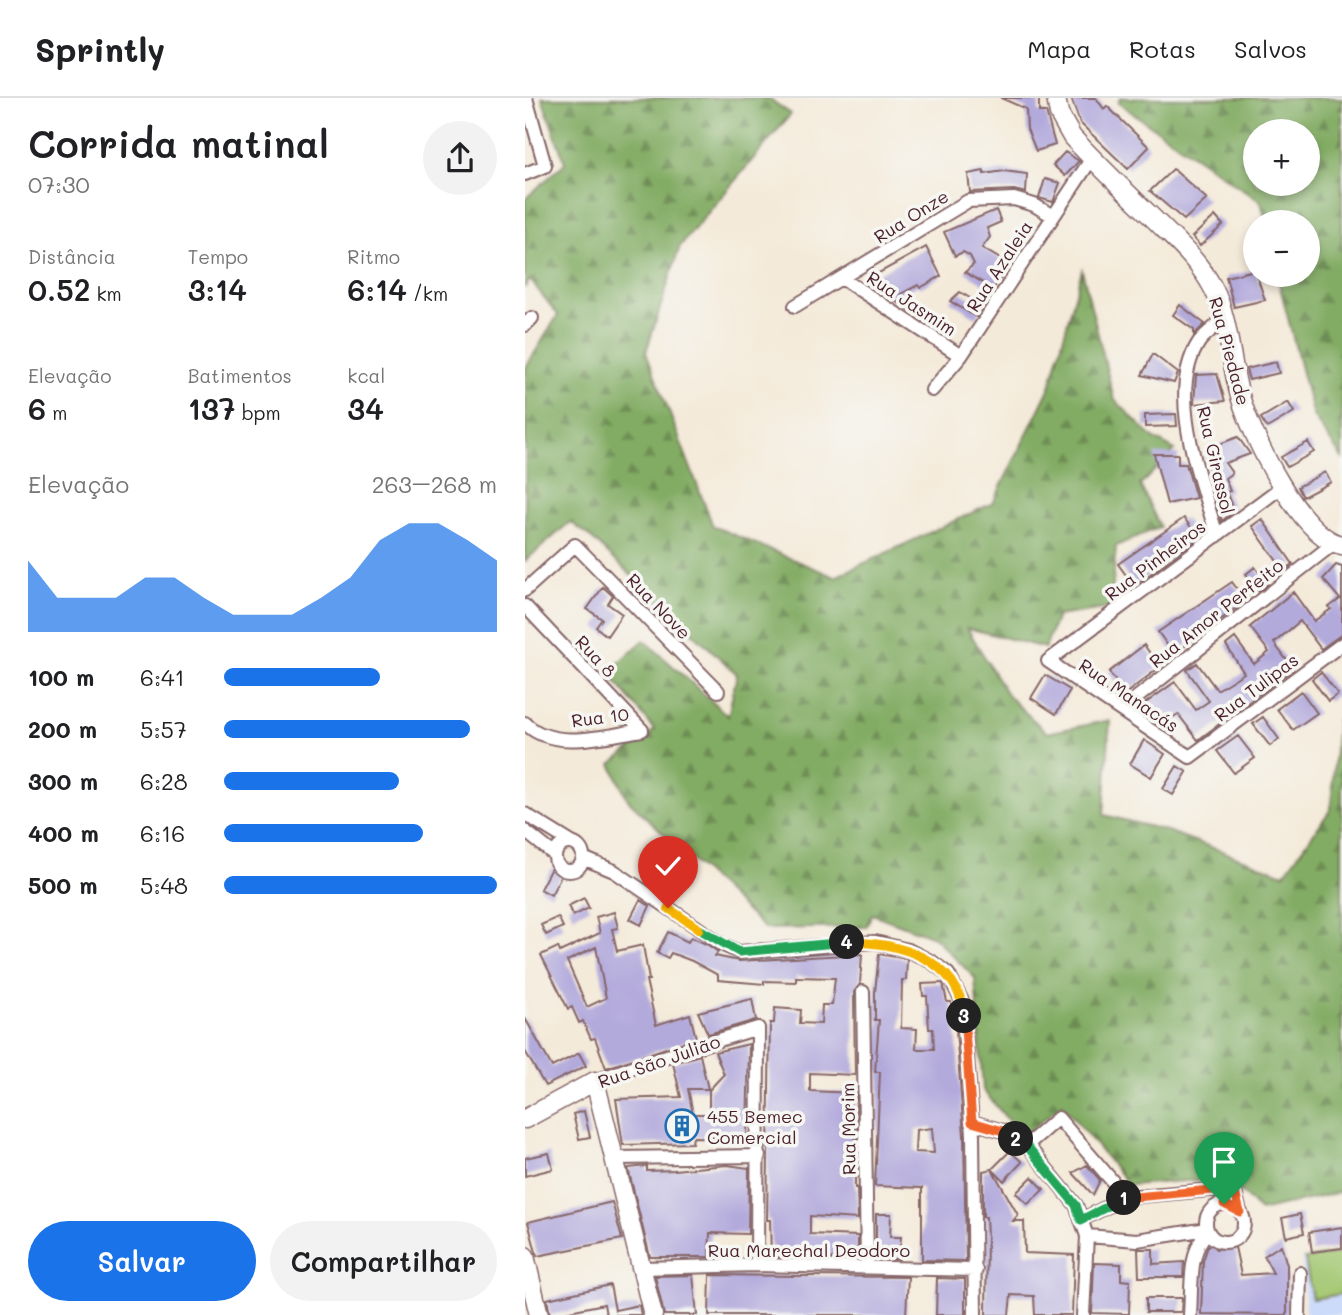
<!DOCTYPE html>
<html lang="pt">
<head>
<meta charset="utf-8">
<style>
	body { margin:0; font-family:Mali,sans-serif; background:#f2f2f2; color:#202124; height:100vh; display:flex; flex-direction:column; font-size:26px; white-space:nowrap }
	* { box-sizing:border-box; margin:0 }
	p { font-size:23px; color:#757577 }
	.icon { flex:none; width:38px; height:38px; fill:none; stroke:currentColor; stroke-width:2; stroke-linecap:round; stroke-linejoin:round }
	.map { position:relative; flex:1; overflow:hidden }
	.drawer { display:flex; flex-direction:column; background:#fff; width:525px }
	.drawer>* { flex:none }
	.buttons { position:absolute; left:718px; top:21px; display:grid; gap:14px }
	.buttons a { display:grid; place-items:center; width:77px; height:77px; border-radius:50%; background:#fff; box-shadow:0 4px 10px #0003; font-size:35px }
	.pin { position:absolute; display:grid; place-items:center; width:60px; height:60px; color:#fff; margin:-72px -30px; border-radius:50% 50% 50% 0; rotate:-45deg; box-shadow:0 0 7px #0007 }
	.pin .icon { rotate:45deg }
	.km { position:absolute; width:35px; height:35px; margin:-18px; border-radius:50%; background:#222; color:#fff; font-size:19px; line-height:35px; text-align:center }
	.round { display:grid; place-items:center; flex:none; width:74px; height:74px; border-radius:37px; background:#f2f2f2 }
	.overview { display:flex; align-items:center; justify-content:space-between; height:119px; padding:0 28px }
	h1 { font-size:38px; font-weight:600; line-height:52px }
	.stats { display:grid; grid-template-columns:repeat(3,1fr); gap:10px; height:119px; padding:7px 28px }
	.stats div { display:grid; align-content:center }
	.stats b { font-size:30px; font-weight:600 }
	.stats small { font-size:19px; font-weight:400 }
	.stats p { font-size:19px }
	.chart { height:196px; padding:14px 28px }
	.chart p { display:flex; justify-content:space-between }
	.chart svg { width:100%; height:126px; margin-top:7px; fill:#1a73e8; opacity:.7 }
	.cta { display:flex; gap:14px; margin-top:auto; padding:14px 28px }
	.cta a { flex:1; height:80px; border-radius:42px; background:#1a73e8; color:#fff; font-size:28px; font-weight:600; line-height:80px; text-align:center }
	.cta a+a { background:#f2f2f2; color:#202124 }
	ul { padding:0 28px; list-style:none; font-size:23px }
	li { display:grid; grid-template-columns:112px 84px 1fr; align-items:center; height:52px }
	li i { height:18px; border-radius:9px; background:#1a73e8 }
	header { display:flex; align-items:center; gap:42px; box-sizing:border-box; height:98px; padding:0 35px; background:#fff; border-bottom:2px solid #e0e0e0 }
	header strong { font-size:33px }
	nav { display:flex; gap:38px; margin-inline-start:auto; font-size:24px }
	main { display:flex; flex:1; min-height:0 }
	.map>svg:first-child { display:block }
	.built { fill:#cddbfa }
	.forest { fill:url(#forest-firs); stroke:#666647; stroke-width:2; fill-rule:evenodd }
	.park { fill:#a3c771; stroke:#76734e; stroke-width:2 }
	.building { fill:#b3aadc; fill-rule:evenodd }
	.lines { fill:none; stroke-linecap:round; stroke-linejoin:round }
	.street-casing { stroke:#866668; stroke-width:16 }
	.secondary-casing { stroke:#866668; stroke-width:21 }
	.street { stroke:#fff; stroke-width:12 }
	.secondary { stroke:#fff; stroke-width:18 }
	.split-1-casing { stroke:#fff; stroke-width:14 }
	.split-2-casing { stroke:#fff; stroke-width:14 }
	.split-3-casing { stroke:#fff; stroke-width:14 }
	.split-4-casing { stroke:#fff; stroke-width:14 }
	.split-5-casing { stroke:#fff; stroke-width:14 }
	.split-6-casing { stroke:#fff; stroke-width:14 }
	.split-1 { stroke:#f0652b; stroke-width:9 }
	.split-2 { stroke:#22a559; stroke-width:9 }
	.split-3 { stroke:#f0652b; stroke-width:9 }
	.split-4 { stroke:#f5b400; stroke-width:9 }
	.split-5 { stroke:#22a559; stroke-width:9 }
	.split-6 { stroke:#f5b400; stroke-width:9 }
	.labels { text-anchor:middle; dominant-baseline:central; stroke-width:7; stroke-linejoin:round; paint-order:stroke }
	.street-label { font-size:18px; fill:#4a1f2b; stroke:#f6f6f2 }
	.poi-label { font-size:18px; fill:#4a1f2b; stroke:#f6f6f2; text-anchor:start }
</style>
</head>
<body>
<header>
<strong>Sprintly</strong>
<nav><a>Mapa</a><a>Rotas</a><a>Salvos</a></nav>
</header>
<main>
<section class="drawer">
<div class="overview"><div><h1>Corrida matinal</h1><p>07:30</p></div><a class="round"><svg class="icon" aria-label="share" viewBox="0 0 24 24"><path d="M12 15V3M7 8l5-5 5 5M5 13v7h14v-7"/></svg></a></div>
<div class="stats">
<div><p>Distância</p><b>0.52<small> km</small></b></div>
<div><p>Tempo</p><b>3:14</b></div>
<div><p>Ritmo</p><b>6:14<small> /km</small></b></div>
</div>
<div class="stats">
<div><p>Elevação</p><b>6<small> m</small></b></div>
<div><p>Batimentos</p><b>137<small> bpm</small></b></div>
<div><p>kcal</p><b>34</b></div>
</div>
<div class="chart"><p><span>Elevação</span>263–268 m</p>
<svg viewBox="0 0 160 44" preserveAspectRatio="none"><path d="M0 44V19L10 32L20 32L30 32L40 25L50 25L60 32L70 38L80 38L90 38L100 32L110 25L120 12L130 6L140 6L150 12L160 19V44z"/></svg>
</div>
<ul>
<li><b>100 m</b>6:41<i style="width:57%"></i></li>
<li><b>200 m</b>5:57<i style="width:90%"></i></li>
<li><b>300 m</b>6:28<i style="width:64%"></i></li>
<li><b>400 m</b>6:16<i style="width:73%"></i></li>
<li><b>500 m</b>5:48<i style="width:100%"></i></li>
</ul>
<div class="cta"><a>Salvar</a><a>Compartilhar</a></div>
</section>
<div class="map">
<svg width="817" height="1217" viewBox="0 0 817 1217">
	<defs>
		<pattern id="forest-firs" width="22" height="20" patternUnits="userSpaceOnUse" patternTransform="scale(1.75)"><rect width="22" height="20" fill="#82ac63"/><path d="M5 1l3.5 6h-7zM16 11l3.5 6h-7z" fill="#6c8b52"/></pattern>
	</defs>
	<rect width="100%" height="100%" fill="#f6f6f2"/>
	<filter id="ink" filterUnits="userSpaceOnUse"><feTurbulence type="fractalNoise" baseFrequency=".0143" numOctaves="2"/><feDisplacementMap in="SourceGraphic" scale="14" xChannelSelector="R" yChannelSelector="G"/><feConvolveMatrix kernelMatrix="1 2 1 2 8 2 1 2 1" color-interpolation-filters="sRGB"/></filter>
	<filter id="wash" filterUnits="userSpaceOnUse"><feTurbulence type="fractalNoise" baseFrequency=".00686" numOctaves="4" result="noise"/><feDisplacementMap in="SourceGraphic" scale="28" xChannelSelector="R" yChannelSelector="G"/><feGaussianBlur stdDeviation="1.57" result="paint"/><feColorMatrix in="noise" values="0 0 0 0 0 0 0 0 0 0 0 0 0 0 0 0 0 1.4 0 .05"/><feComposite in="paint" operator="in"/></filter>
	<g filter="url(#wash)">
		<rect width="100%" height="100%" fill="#f4ead9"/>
		<path class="built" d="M817 1156V1217H781L777 1160Z"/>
		<path class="forest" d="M17 0H243L266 16 155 148 121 254 188 428 310 479 468 405 525 289 557 172 589 301 628 340 650 352 615 387 635 429 591 448 586 510 532 518 520 550 442 530 483 598 522 635 585 622 579 717 642 733 759 776 806 711 812 621 817 616V1094L735 1113 703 1080 604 1087 537 1006 497 1039 458 992 450 880 409 839 347 816 341 829 240 831 103 702 86 666 130 632 83 574 119 542 203 618 212 576 62 436 45 424 0 463 1 269 33 217 5 182 0 189V101L40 65Z
			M595 0H817V360L788 318 752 177H782V124H741L736 104 593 5ZM730 33H782V86H730Z"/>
		<path class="park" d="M817 1155V1196L787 1201 780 1161Z"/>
		<g id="blocks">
			<path class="building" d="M476 0H514V14H521L530 47 511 53 502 31 501 11Z
				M546 0H571L579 11 582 8 624 49 603 71 555 25Z
				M540 54 554 63 540 78 528 67Z
				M648 71 682 101 659 122 625 93Z
				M459 73V76L479 73 502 76 501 95 489 92 445 94 443 76Z
				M520 81 535 85 528 104 514 100Z
				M471 112 476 124 462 130 465 139 457 150 485 167 468 191 440 174 449 166 445 158 438 154 430 158 419 134Z
				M690 118 698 127 675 148 667 139Z
				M401 149 416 178 395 190 393 187 376 196 386 213 339 183Z
				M730 172 740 202 709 209 701 179Z
				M435 194 458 208 451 219 425 203Z
				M655 207 680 226 669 237V232L648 217Z
				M628 256 653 275 649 285 617 277Z
				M751 264 754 275 724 282 721 271Z
				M692 276 700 303 669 306 671 277Z
				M763 304 769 314 742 330 736 320Z
				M651 316 652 328 620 329V317Z
				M713 339 725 356 700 365 707 375 700 380 705 393 701 394 709 413 697 423 690 401 692 395 690 396 681 359 695 349 694 346Z
				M783 344 789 354 762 369 756 359Z
				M629 356H653V366H661L671 400 642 406Z
				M800 374 806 384 778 399 773 389Z
				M659 420 674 440 609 488 593 466Z
				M737 421 768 466 759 473 727 428Z
				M811 467 817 469V536L796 551 775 523 749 545 768 571 673 642 653 616 635 628 632 626 618 607 650 584 671 612 684 603 662 572 672 565 692 592 719 575 701 547 710 540 729 566 744 554 725 529 768 494 789 523 806 511 804 509 815 501 798 481Z
				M730 469 743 486 734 493 721 476Z
				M707 484 721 503 649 556 633 534Z
				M78 489 88 498 83 506 97 516 82 538 71 529 77 521 62 511Z
				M619 547 635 569 600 596 584 574Z
				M796 574 813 596 803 603 787 581Z
				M520 577 545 592 531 616 506 600Z
				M776 593 792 615 768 632 752 611Z
				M738 619 754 641 745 648 728 626Z
				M713 638 730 660 709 675 692 653Z
				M619 642 640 656 626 679 605 666Z
				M652 668 662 674 648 697 638 691Z
				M26 770 37 776 26 797 15 791Z
				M59 800 64 810 48 818 43 808Z
				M115 802 125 808 116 827 105 821Z
				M89 814 93 830 87 831 92 853 118 847 124 882H121L131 927 165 916 171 940 81 970 70 940 66 941 58 923 54 925 47 909 43 911 16 857 33 849 35 854 75 835 71 819ZM71 849 81 900 62 909 42 863Z
				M33 819 38 829 21 837 16 827Z
				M143 834 163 844 166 839 183 847 193 854 190 858 214 863 337 856 335 886 329 894 330 977 285 975V993L331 995 330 1090H332L333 1121 285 1118V1136L333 1138V1161L246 1159 245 1122H242L245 925H249L250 910 276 912 275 925 296 926 297 907H307L310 880 271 879V884L239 883V886L193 882V877L167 863 146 855 143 860 132 855Z
				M354 856 382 861 381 882H377L376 930 392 931 391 951H409L408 931H404L402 898H398L397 886 418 885 422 904H426L431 932 439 1037 441 1163 397 1162V1090L350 1088 355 974H350L354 922H350V894ZM407 1030 409 1055 390 1054 391 1032Z
				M227 901 231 922 183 936 173 914Z
				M0 920 27 969 54 955 61 968 20 988 0 953Z
				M224 946 222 1040 168 1039 167 1045 98 1047 91 1001 156 999 148 965 175 957 183 991H163L168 1016H184V992L199 976 190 954Z
				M59 1013 65 1039 54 1041 48 1016Z
				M485 1053 497 1064 479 1083 467 1071Z
				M24 1055 28 1071 0 1078V1060Z
				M202 1067 224 1070 223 1136 185 1135 184 1159H125L103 1070 122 1068V1073L149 1072Z
				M562 1067 575 1082 568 1097 548 1075Z
				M467 1071 493 1117 488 1123H499L500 1155 549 1157 547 1217H510L509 1198 486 1197 484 1217H461L462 1138 461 1119H458V1073Z
				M507 1079 519 1091 503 1106 491 1095Z
				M87 1104 97 1141 12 1158 3 1124Z
				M351 1116H366L365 1139H376L374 1161H351Z
				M775 1116 779 1135 761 1139 757 1120Z
				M817 1129V1150L787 1154 784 1134Z
				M690 1146 691 1151 710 1149 716 1177 748 1175 739 1158 756 1147 762 1167V1217L676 1216 678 1163 683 1148Z
				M613 1151H628V1166L659 1164 658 1179H614Z
				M569 1165 596 1166V1182L605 1183 604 1216 567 1215Z
				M168 1177 172 1217H139L130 1178Z
				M185 1177 383 1179 381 1217H184Z
				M412 1180 440 1181V1217H411Z
				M85 1187 90 1212 114 1207 116 1217H81L79 1206 25 1217 22 1201Z
				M621 1200H657L656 1214H621Z"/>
		</g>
	</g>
	<g filter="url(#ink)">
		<use href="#blocks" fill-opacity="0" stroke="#866668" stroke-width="2"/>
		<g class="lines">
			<defs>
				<path id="street" d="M0 76 20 68 1 0
					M318 181 436 258
					M270 208 443 103 489 101 509 107 528 118
					M0 227 7 220
					M407 292 436 258 567 60
					M758 388 523 563 665 659 817 546
					M692 438C677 384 640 296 674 244 680 236 690 229 698 222
					M0 492 50 447 193 593
					M0 508 117 632
					M596 612 808 446
					M0 625C28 654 82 637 117 632
					M0 716 47 745
					M0 733 30 757
					M30 759a14 14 0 1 1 28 0a14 14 0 1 1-28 0Z
					M58 760 89 773 198 847 214 854 350 844 383 852 407 864 423 876 438 905 448 1037 450 1217
					M338 894 342 1168
					M70 983 116 966 233 930 232 1167
					M447 1024 478 1033 502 1047 551 1107 562 1138 612 1142 682 1131
					M502 1047 533 1020 601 1099
					M91 1060 234 1058
					M681 1125a19 19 0 1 1 38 0a19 19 0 1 1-38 0Z
					M556 1122 601 1099 709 1090 715 1114
					M117 1170 232 1167 451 1172
					M558 1217 562 1138
					M665 1217C667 1191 663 1152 683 1134
					M774 1217 775 1175"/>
				<path id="secondary" d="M531 0 534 16 547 39C574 68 602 95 630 122 651 143 674 163 688 190 705 222 705 264 715 298 726 336 776 441 817 447
					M0 1021 70 983 128 1217
					M0 1158 14 1217"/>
			</defs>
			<use href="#street" class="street-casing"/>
			<use href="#secondary" class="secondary-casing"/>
			<use href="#street" class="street"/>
			<use href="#secondary" class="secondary"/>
		</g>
	</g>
	<g class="lines" filter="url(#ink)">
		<defs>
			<path id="split-1" d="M599 1100 709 1090 715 1114 699 1106"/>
			<path id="split-2" d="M491 1041 502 1048 551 1107 556 1122 599 1100"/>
			<path id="split-3" d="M439 918 447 1024 478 1033 491 1041"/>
			<path id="split-4" d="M322 844C370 844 434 859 439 918"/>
			<path id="split-5" d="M174 831 214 854 322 844"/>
			<path id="split-6" d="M143 810 174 831"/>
		</defs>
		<use href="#split-1" class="split-1-casing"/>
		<use href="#split-2" class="split-2-casing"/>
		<use href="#split-3" class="split-3-casing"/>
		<use href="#split-4" class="split-4-casing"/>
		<use href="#split-5" class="split-5-casing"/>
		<use href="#split-6" class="split-6-casing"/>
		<use href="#split-1" class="split-1"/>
		<use href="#split-2" class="split-2"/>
		<use href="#split-3" class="split-3"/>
		<use href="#split-4" class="split-4"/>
		<use href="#split-5" class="split-5"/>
		<use href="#split-6" class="split-6"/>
	</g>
	<defs>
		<symbol id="building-ring" viewBox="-11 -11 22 22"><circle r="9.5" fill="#f6f6f2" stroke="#1f6fb2" stroke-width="1.5"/><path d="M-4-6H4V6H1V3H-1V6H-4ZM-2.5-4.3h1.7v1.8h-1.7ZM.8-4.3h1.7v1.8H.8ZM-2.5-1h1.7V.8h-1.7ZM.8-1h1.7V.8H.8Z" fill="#1f6fb2"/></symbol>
	</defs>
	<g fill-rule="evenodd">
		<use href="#building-ring" x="138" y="1009" width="38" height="38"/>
	</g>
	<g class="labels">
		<g class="street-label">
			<text transform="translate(386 118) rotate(-32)">Rua Onze</text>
			<text transform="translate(474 168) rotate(-57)">Rua Azaleia</text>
			<text transform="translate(387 205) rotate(33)">Rua Jasmim</text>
			<text transform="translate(705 253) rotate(75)">Rua Piedade</text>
			<text transform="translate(691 362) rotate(77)">Rua Girassol</text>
			<text transform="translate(630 462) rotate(-37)">Rua Pinheiros</text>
			<text transform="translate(134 508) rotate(46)">Rua Nove</text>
			<text transform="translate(691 515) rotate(-38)">Rua Amor Perfeito</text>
			<text transform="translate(71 558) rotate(47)">Rua 8</text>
			<text transform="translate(731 589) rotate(-37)">Rua Tulipas</text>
			<text transform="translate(604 597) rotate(34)">Rua Manacás</text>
			<text transform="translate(75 619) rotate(-7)">Rua 10</text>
			<text transform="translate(134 963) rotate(-19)">Rua São Julião</text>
			<text transform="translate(323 1031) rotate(-91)">Rua Morim</text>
			<text x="284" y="1152">Rua Marechal Deodoro</text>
		</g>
		<g class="poi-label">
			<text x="182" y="1018">455 Bemec<tspan x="182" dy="21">Comercial</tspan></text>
		</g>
	</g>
</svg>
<div class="buttons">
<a>+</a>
<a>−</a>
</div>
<div class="pin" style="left:699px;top:1106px;background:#1e9e55"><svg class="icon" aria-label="arrive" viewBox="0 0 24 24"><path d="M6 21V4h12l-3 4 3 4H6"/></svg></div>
<div class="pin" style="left:143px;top:810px;background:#d93025"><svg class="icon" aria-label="check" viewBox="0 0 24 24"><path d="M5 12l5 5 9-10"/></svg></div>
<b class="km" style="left:599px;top:1100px">1</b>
<b class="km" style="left:491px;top:1041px">2</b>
<b class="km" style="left:439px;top:918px">3</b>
<b class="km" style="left:322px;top:844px">4</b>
</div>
</main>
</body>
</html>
